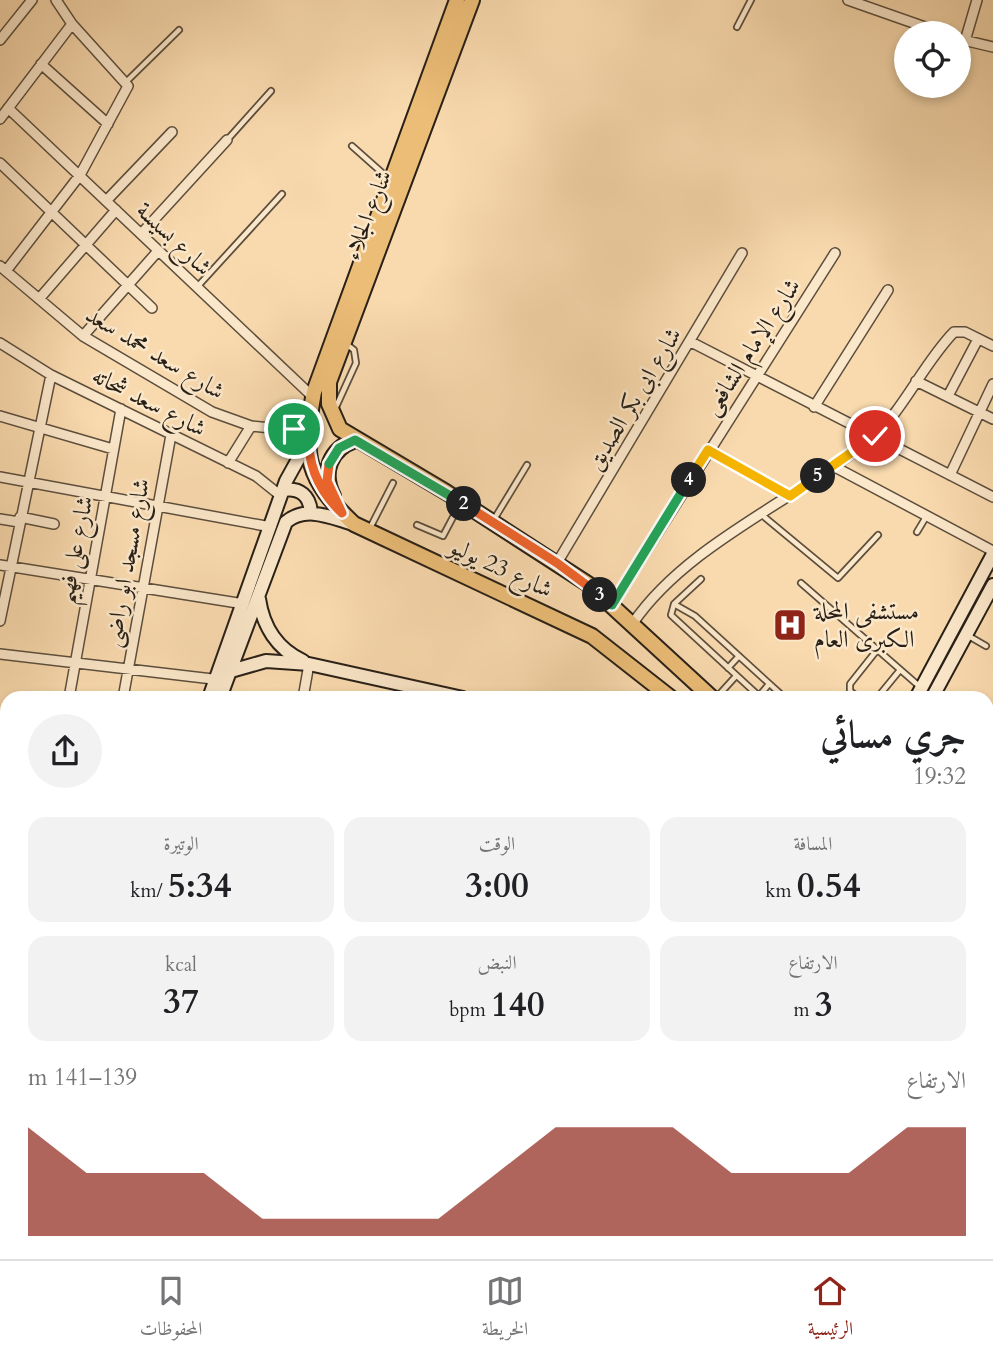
<!DOCTYPE html>
<html lang="ar">
<head>
<meta charset="utf-8">
<style>
	body { margin:0; font-family:Cardo,Amiri,serif; background:#f2f2f2; color:#202124; direction:rtl; height:100vh; display:flex; flex-direction:column; font-size:26px; white-space:nowrap }
	* { box-sizing:border-box; margin:0 }
	p { font-size:23px; color:#757577 }
	.icon { flex:none; width:38px; height:38px; fill:none; stroke:currentColor; stroke-width:2; stroke-linecap:round; stroke-linejoin:round }
	.map { position:relative; flex:1; overflow:hidden; direction:ltr }
	.panel { position:absolute; left:0px; top:691px; width:994px; height:569px; display:flex; flex-direction:column; background:#fff; border-radius:21px 21px 0 0; box-shadow:0 4px 10px #0003; direction:rtl }
	.panel>* { flex:none }
	.fabs { position:absolute; left:894px; top:21px; display:grid; gap:14px }
	.fabs a { display:grid; place-items:center; width:77px; height:77px; border-radius:50%; background:#fff; box-shadow:0 4px 10px #0003; font-size:35px }
	.pin { position:absolute; display:grid; place-items:center; width:60px; height:60px; color:#fff; margin:-30px; border:4px solid #fff; border-radius:50%; box-shadow:0 2px 7px #0007 }
	.km { position:absolute; width:35px; height:35px; margin:-18px; border-radius:50%; background:#222; color:#fff; font-size:19px; line-height:35px; text-align:center }
	.round { display:grid; place-items:center; flex:none; width:74px; height:74px; border-radius:37px; background:#f2f2f2 }
	.overview { display:flex; align-items:center; justify-content:space-between; height:119px; padding:0 28px }
	h1 { font-size:38px; font-weight:700; line-height:52px }
	.stats { display:grid; grid-template-columns:repeat(3,1fr); gap:10px; height:119px; padding:7px 28px }
	.stats div { display:grid; align-content:center; border-radius:18px; background:#f2f2f2; text-align:center }
	.stats b { font-size:35px; font-weight:700 }
	.stats small { font-size:19px; font-weight:400 }
	.stats p { font-size:19px }
	.chart { height:196px; padding:14px 28px }
	.chart p { display:flex; justify-content:space-between }
	.chart svg { width:100%; height:126px; margin-top:7px; fill:#8f2418; opacity:.7 }
	.tab-bar { display:flex; justify-content:space-around; align-items:center; height:98px; border-top:2px solid #e0e0e0; background:#fff; font-size:19px; color:#757577 }
	.tab-bar a { display:grid; justify-items:center; gap:4px }
	.tab-bar .on { color:#8f2418 }
	.map>svg:first-child { display:block }
	.lines { fill:none; stroke-linecap:round; stroke-linejoin:round }
	.lane-casing { stroke:#5c4e3d; stroke-width:8 }
	.street-casing { stroke:#5c4e3d; stroke-width:12 }
	.secondary-casing { stroke:#282017; stroke-width:16 }
	.primary-casing { stroke:#282017; stroke-width:18 }
	.lane { stroke:#fbe7ca; stroke-width:4.5 }
	.street { stroke:#fbe7ca; stroke-width:9 }
	.secondary { stroke:#fbe7ca; stroke-width:12 }
	.primary { stroke:#ecbd77; stroke-width:14 }
	.split-1-casing { stroke:#fff; stroke-width:14 }
	.split-2-casing { stroke:#fff; stroke-width:14 }
	.split-3-casing { stroke:#fff; stroke-width:14 }
	.split-4-casing { stroke:#fff; stroke-width:14 }
	.split-5-casing { stroke:#fff; stroke-width:14 }
	.split-6-casing { stroke:#fff; stroke-width:14 }
	.split-1 { stroke:#f0652b; stroke-width:9 }
	.split-2 { stroke:#22a559; stroke-width:9 }
	.split-3 { stroke:#f0652b; stroke-width:9 }
	.split-4 { stroke:#22a559; stroke-width:9 }
	.split-5 { stroke:#f5b400; stroke-width:9 }
	.split-6 { stroke:#f5b400; stroke-width:9 }
	.labels { text-anchor:middle; dominant-baseline:central; stroke-width:5; stroke-linejoin:round; paint-order:stroke }
	.street-label { font-size:24px; fill:#282017; stroke:#fbe7ca }
	.poi-label { font-size:24px; fill:#282017; stroke:#fbe7ca; text-anchor:start }
</style>
</head>
<body>
<div class="map">
<svg width="993" height="1259" viewBox="0 0 993 1259">
	<rect width="100%" height="100%" fill="#f9daae"/>
	<filter id="stains"><feTurbulence type="fractalNoise" baseFrequency=".00286" numOctaves="4"/><feColorMatrix values="0 0 0 0 .2 0 0 0 0 .09 0 0 0 0 .02 0 0 0 .5 -.17"/></filter>
	<radialGradient id="worn" r=".72"><stop offset=".6" stop-color="#630" stop-opacity="0"/><stop offset="1" stop-color="#630" stop-opacity=".3"/></radialGradient>
	<g class="lines">
		<defs>
			<path id="lane" d="M737 27 751 0
				M126 82 179 30
				M228 139 271 91
				M352 146 388 178
				M198 286 282 194
				M335 409 356 363 354 350 345 343
				M762 515 838 578 878 535
				M493 521 527 465
				M417 525 443 536 460 504
				M370 528 393 483
				M917 532 926 517
				M701 579 674 604 671 615 761 698
				M801 583 919 686
				M674 604 695 616 785 698
				M967 635 986 646
				M728 668 739 656
				M759 696 769 684
				M716 698 736 676
				M859 698 850 691V684L877 650
				M877 698 900 670"/>
			<path id="street" d="M848 0 942 33
				M959 39 993 47
				M0 40 32 0
				M965 41 977 0
				M41 64 108 124
				M8 108 313 397
				M0 119 72 24
				M0 163 152 308
				M106 201 172 132
				M141 234 227 140
				M0 266 83 336 212 412 251 426 280 429 308 426
				M6 271 80 175 128 86 72 24 56 0
				M39 299 116 210
				M83 336 158 251
				M691 342 993 497
				M0 343 51 375 256 476 281 496
				M916 381 993 419
				M948 396 978 339
				M814 407 888 290
				M0 416 113 449
				M708 450 790 496
				M228 463 251 426
				M833 466 993 551
				M950 475 993 384
				M0 477 271 527
				M20 517 54 524
				M0 519 19 522
				M557 563 742 253
				M0 565 244 604
				M612 605 835 253
				M0 621 51 375
				M633 623C688 543 797 500 872 438 901 414 925 361 954 332H965L993 346
				M0 654 221 680
				M69 698 121 409
				M123 698 171 435
				M303 698 309 664
				M0 741 7 742
				M0 804 7 805
				M987 814 993 819
				M0 836 7 818
				M0 906 7 907
				M987 985 993 979
				M0 1036 7 1017
				M987 1069H993
				M987 1119H993
				M0 1141 7 1144
				M987 1171H993
				M282 1253 297 1259
				M662 1253 674 1259
				M835 1253 844 1259
				M111 1259 113 1253
				M225 1259 227 1253
				M322 1259 324 1253
				M443 1259 446 1253
				M576 1259 578 1253
				M808 1259 812 1253"/>
			<path id="secondary" d="M283 490C300 487 310 496 311 513
				M259 599C263 626 277 649 303 661
				M231 671 266 661 309 664 463 698
				M209 698 286 481 307 443
				M220 698 286 522C306 505 332 518 354 524
				M916 698 993 554
				M932 698 993 585
				M0 1254 7 1233
				M12 1259 14 1253
				M725 1259 728 1253
				M978 1259V1253"/>
			<path id="primary" d="M457 0 314 392C302 456 306 479 354 524L592 636 671 698
				M472 0 329 382V404L340 429 446 492 588 584 712 698
				M333 496C321 472 330 449 355 440
				M987 936 993 941
				M987 966 993 971"/>
		</defs>
		<use href="#lane" class="lane-casing"/>
		<use href="#street" class="street-casing"/>
		<use href="#secondary" class="secondary-casing"/>
		<use href="#primary" class="primary-casing"/>
		<use href="#lane" class="lane"/>
		<use href="#street" class="street"/>
		<use href="#secondary" class="secondary"/>
		<use href="#primary" class="primary"/>
	</g>
	<g class="lines">
		<defs>
			<path id="split-1" d="M294 429 308 426C307 462 316 488 342 513L327 481 329 464"/>
			<path id="split-2" d="M329 464 339 448 355 440 464 504"/>
			<path id="split-3" d="M464 504 557 563 600 595"/>
			<path id="split-4" d="M600 595 612 605 689 480"/>
			<path id="split-5" d="M689 480 708 450 790 496 818 476"/>
			<path id="split-6" d="M818 476 875 436"/>
		</defs>
		<use href="#split-1" class="split-1-casing"/>
		<use href="#split-2" class="split-2-casing"/>
		<use href="#split-3" class="split-3-casing"/>
		<use href="#split-4" class="split-4-casing"/>
		<use href="#split-5" class="split-5-casing"/>
		<use href="#split-6" class="split-6-casing"/>
		<use href="#split-1" class="split-1"/>
		<use href="#split-2" class="split-2"/>
		<use href="#split-3" class="split-3"/>
		<use href="#split-4" class="split-4"/>
		<use href="#split-5" class="split-5"/>
		<use href="#split-6" class="split-6"/>
	</g>
	<defs>
		<symbol id="hospital-square" viewBox="-11 -11 22 22"><rect x="-9" y="-9" width="18" height="18" rx="4" fill="#8f2418" stroke="#fbe7ca"/><path d="M-5-5h3v3.5h4V-5h3V5h-3V1.5h-4V5h-3Z" fill="#fff"/></symbol>
	</defs>
	<g fill-rule="evenodd">
		<use href="#hospital-square" x="771" y="606" width="38" height="38"/>
	</g>
	<g class="labels">
		<g class="street-label">
			<text transform="translate(368 215) rotate(-69)">شارع الجلاء</text>
			<text transform="translate(174 239) rotate(44)">شارع بسيسة</text>
			<text transform="translate(752 347) rotate(-57)">شارع الإمام الشافعى</text>
			<text transform="translate(155 353) rotate(31)">شارع سعد محمد سعد</text>
			<text transform="translate(634 399) rotate(-59)">شارع ابى بكر الصديق</text>
			<text transform="translate(149 402) rotate(27)">شارع سعد شحاته</text>
			<text transform="translate(75 550) rotate(-79)">شارع على فهيم</text>
			<text transform="translate(127 563) rotate(-80)">شارع مسجد ابو راضى</text>
			<text transform="translate(501 568) rotate(25)">شارع 23 يوليو</text>
		</g>
		<g class="poi-label">
			<text x="814" y="611">مستشفى المحلة<tspan x="814" dy="28">الكبرى العام</tspan></text>
		</g>
	</g>
	<rect width="100%" height="100%" filter="url(#stains)"/>
	<rect width="100%" height="100%" fill="url(#worn)"/>
</svg>
<div class="fabs">
<a><svg class="icon" aria-label="locate" viewBox="0 0 24 24"><circle cx="12" cy="12" r="6"/><path d="M12 2v4M12 18v4M2 12h4M18 12h4"/></svg></a>
</div>
<div class="pin" style="left:294px;top:429px;background:#1e9e55"><svg class="icon" aria-label="arrive" viewBox="0 0 24 24"><path d="M6 21V4h12l-3 4 3 4H6"/></svg></div>
<div class="pin" style="left:875px;top:436px;background:#d93025"><svg class="icon" aria-label="check" viewBox="0 0 24 24"><path d="M5 12l5 5 9-10"/></svg></div>
<b class="km" style="left:464px;top:504px">2</b>
<b class="km" style="left:600px;top:595px">3</b>
<b class="km" style="left:689px;top:480px">4</b>
<b class="km" style="left:818px;top:476px">5</b>
<section class="panel">
<div class="overview"><div><h1>جري مسائي</h1><p>19:32</p></div><a class="round"><svg class="icon" aria-label="share" viewBox="0 0 24 24"><path d="M12 15V3M7 8l5-5 5 5M5 13v7h14v-7"/></svg></a></div>
<div class="stats">
<div><p>المسافة</p><b>0.54<small> km</small></b></div>
<div><p>الوقت</p><b>3:00</b></div>
<div><p>الوتيرة</p><b>5:34<small> /km</small></b></div>
</div>
<div class="stats">
<div><p>الارتفاع</p><b>3<small> m</small></b></div>
<div><p>النبض</p><b>140<small> bpm</small></b></div>
<div><p>kcal</p><b>37</b></div>
</div>
<div class="chart"><p><span>الارتفاع</span>139–141 m</p>
<svg viewBox="0 0 160 44" preserveAspectRatio="none"><path d="M0 44V6L10 22L20 22L30 22L40 38L50 38L60 38L70 38L80 22L90 6L100 6L110 6L120 22L130 22L140 22L150 6L160 6V44z"/></svg>
</div>
</section>
</div>
<nav class="tab-bar">
<a class="on"><svg class="icon" aria-label="home" viewBox="0 0 24 24"><path d="M3 11l9-7 9 7M6 9v11h12V9"/></svg>الرئيسية</a>
<a><svg class="icon" aria-label="map" viewBox="0 0 24 24"><path d="M3 6l6-2 6 2 6-2v14l-6 2-6-2-6 2zM9 4v14M15 6v14"/></svg>الخريطة</a>
<a><svg class="icon" aria-label="saved" viewBox="0 0 24 24"><path d="M7 4h10v16l-5-4-5 4z"/></svg>المحفوظات</a>
</nav>
</body>
</html>
